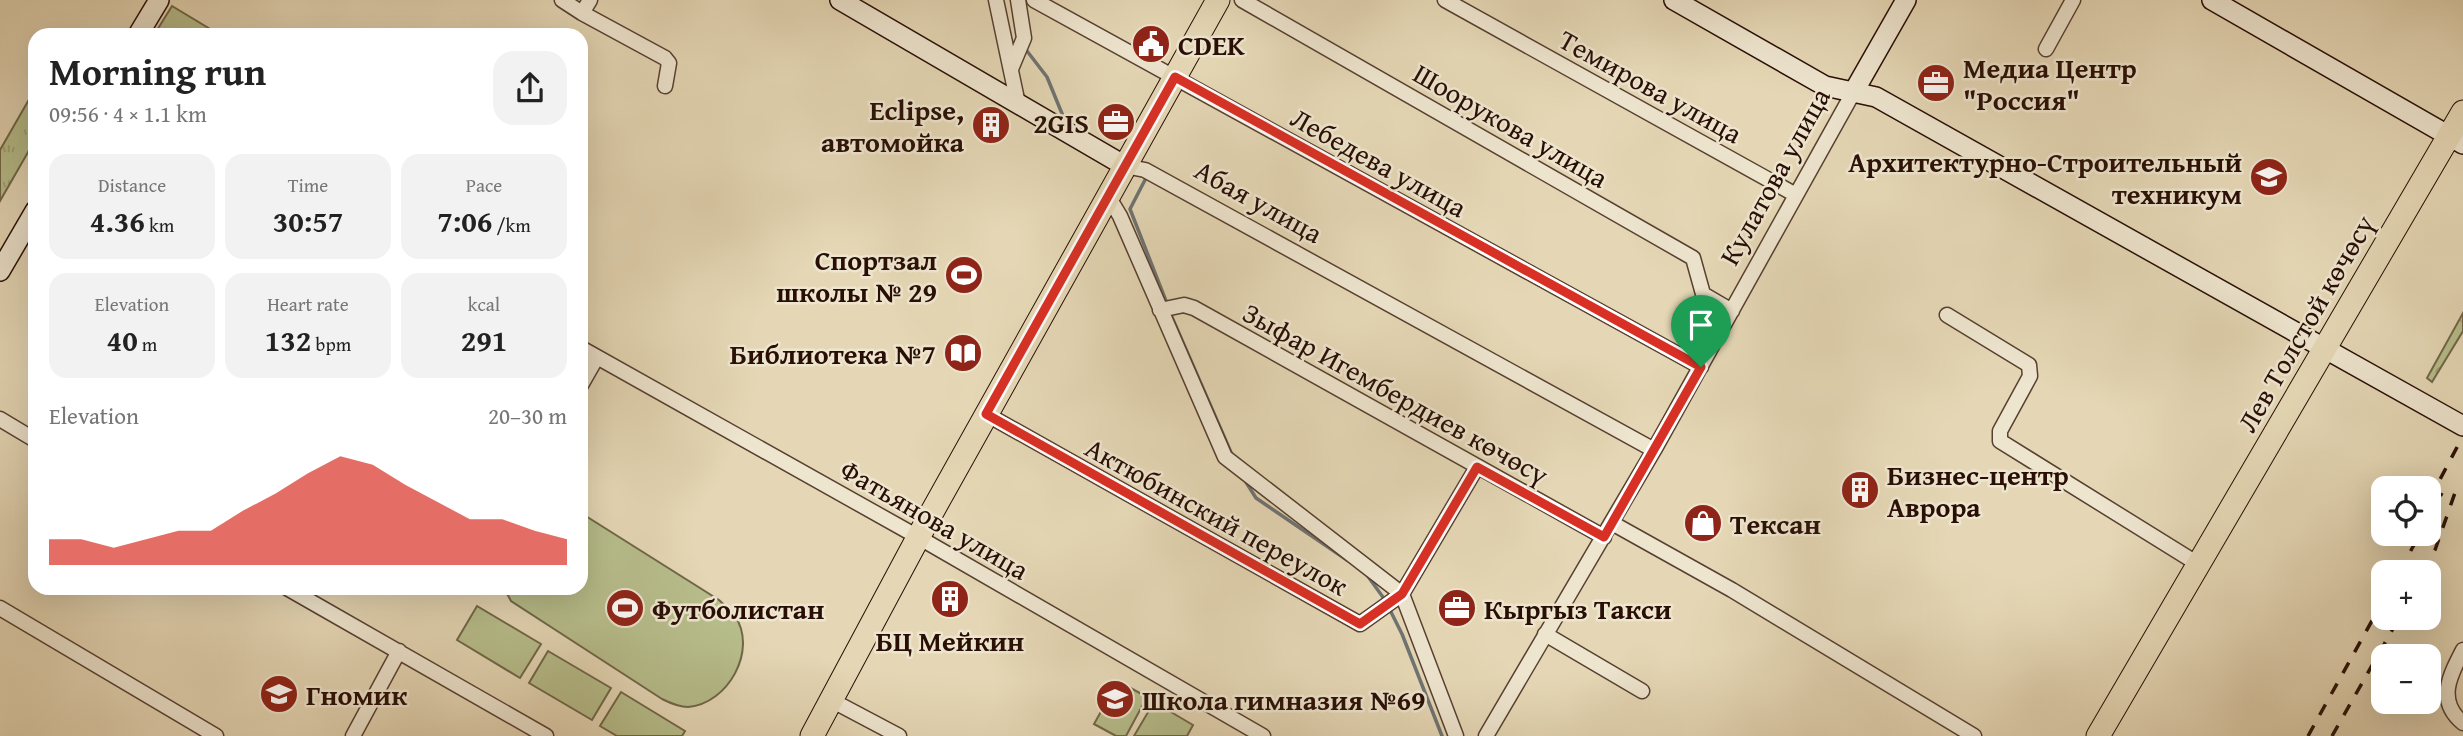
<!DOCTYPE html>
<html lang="en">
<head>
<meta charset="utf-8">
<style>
	body { margin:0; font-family:"Gentium Book Plus",serif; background:#f2f2f2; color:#222; height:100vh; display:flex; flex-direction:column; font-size:26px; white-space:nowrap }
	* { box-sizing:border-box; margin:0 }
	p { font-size:23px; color:#767676 }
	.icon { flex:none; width:38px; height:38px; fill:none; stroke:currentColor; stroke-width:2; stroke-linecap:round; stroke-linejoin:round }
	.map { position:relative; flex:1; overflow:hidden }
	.side { position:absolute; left:28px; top:28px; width:560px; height:567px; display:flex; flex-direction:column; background:#fff; border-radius:21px; box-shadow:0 7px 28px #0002 }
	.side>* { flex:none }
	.tools { position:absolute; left:2371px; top:476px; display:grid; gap:14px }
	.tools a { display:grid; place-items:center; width:70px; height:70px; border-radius:14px; background:#fff; box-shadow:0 7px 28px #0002; font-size:35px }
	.pin { position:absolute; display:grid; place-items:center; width:60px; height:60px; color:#fff; margin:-72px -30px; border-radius:50% 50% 50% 0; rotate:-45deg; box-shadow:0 0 7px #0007 }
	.pin .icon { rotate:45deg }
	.round { display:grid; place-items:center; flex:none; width:74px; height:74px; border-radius:21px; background:#f2f2f2 }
	.head { display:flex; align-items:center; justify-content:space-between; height:119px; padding:0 21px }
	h1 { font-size:38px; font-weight:800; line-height:52px }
	.stats { display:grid; grid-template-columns:repeat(3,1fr); gap:10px; height:119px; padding:7px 21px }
	.stats div { display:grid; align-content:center; border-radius:18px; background:#f2f2f2; text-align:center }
	.stats b { font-size:30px; font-weight:800 }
	.stats small { font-size:19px; font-weight:400 }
	.stats p { font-size:19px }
	.chart { height:196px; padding:14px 21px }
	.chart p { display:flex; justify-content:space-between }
	.chart svg { width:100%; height:126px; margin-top:7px; fill:#d93025; opacity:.7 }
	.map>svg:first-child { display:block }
	.grass { fill:url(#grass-tufts); stroke:#706648; stroke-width:2 }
	.forest { fill:url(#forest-crowns); stroke:#706648; stroke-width:2 }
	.green { fill:#b7be8c; stroke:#706648; stroke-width:2 }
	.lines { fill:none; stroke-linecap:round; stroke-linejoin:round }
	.stream { stroke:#6e7372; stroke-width:3.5 }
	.street-casing { stroke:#574031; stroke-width:17 }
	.secondary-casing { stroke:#280e05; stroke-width:22 }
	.primary-casing { stroke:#280e05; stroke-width:25 }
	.street { stroke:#eee5cf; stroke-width:14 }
	.secondary { stroke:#eee5cf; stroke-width:19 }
	.primary { stroke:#e5d7b5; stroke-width:23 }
	.rail { stroke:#280e05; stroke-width:3.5; stroke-dasharray:12 12; stroke-linecap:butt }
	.route-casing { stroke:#fff; stroke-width:14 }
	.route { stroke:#d93025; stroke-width:9 }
	.labels { text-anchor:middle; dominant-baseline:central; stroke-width:5; stroke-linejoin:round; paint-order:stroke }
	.poi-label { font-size:28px; font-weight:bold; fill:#280e05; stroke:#eee5cf; text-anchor:start }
	.street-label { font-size:28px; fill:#280e05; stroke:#eee5cf }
</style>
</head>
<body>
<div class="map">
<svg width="2463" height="736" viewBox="0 0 2463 736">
	<defs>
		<pattern id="grass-tufts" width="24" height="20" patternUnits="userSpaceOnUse" patternTransform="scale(1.75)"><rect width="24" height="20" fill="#b7be8c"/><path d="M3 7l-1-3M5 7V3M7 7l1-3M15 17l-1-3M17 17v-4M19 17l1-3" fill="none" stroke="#9da277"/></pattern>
		<pattern id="forest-crowns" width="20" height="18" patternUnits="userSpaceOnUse" patternTransform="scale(1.75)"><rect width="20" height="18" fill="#b7be8c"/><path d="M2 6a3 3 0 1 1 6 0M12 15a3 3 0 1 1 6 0" fill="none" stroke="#9da277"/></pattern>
	</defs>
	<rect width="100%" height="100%" fill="#e5d7b5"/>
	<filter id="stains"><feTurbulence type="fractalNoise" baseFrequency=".00286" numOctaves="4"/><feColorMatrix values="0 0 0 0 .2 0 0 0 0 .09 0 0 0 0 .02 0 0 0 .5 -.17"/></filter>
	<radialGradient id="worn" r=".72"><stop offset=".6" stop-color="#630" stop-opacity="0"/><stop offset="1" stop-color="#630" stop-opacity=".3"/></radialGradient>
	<path class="grass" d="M35 89V140L0 201V150Z"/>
	<path class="forest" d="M2463 313V331L2432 382 2427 378Z"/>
	<path class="green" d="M172 6 220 35H154Z
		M581 513 719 600C724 605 731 610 735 616 758 650 728 704 688 707 679 707 670 703 662 699L511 601 504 588H581Z
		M477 606 541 644 520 678 457 640Z
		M548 651 611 688 592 720 529 683Z
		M1118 681 1147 697 1126 736H1116L1094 724Z
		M621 692 685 731 682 736H617L600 726Z
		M1154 702 1193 725 1187 736H1134Z"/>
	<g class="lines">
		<path class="stream" d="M1027 51 1047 77 1063 116
			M1146 178 1130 209 1166 301
			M1171 315 1233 457
			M1244 479 1256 498 1347 560
			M1367 575 1385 600
			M1389 608 1402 634 1442 736"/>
		<defs>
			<path id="street" d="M562 0 582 13 590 0
				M996 0 1018 104
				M1034 0 1701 367
				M1242 0 1693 258 1703 294 1732 311
				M1445 0 1796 195
				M582 13 665 58 669 63 665 86
				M2046 49 2073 0
				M1011 69 1024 38 1018 0
				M1125 166 1145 170 1654 450
				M1108 196 1120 216 1225 457 1402 594 1456 736
				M1160 310 1184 305 1194 308 1604 537
				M1947 315 2029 365 2030 376 2000 431V441L2198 564
				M581 348 918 537 1263 736
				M581 385 597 357
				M986 414 1360 624 1402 594 1477 467
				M0 419 35 440
				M1612 523 1732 590 1974 736
				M287 588 546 736
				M0 608 216 736
				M1545 634 1642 691
				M2463 650C2450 675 2436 701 2463 723
				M831 700 899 736
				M353 736 399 651
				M1486 736 1654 450 1853 93"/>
			<path id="secondary" d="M840 0 1125 166
				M1674 0 1825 86 1876 97 2463 426
				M2212 0 2463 144
				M138 35 159 0
				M1853 93 1906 0
				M0 271 35 211"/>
			<path id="primary" d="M812 736 927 521 1218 0
				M2098 736 2463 112"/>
		</defs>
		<use href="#street" class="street-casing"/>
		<use href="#secondary" class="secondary-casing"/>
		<use href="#primary" class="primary-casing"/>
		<use href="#street" class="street"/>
		<use href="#secondary" class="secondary"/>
		<use href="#primary" class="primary"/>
		<path class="rail" d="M2429 500 2463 436
			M2429 517 2442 493
			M2399 572 2420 534
			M2424 572 2435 550 2457 487
			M2308 736 2384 599
			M2332 736 2399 618"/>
	</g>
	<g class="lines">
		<defs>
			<path id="route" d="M1175 77 1701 367 1604 537 1477 467 1402 594 1360 624 986 414Z"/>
		</defs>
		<use href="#route" class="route-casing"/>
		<use href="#route" class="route"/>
	</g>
	<defs>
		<symbol id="civic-disc" viewBox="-11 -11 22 22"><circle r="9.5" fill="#8f2418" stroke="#eee5cf"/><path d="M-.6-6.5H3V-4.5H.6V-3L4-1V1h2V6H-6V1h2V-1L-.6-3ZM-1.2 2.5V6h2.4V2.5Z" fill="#fff"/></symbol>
		<symbol id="office-disc" viewBox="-11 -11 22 22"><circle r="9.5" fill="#8f2418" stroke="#eee5cf"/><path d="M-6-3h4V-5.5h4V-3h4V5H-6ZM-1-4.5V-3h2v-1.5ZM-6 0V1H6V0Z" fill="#fff"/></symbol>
		<symbol id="building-disc" viewBox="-11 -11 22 22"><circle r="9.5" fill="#8f2418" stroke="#eee5cf"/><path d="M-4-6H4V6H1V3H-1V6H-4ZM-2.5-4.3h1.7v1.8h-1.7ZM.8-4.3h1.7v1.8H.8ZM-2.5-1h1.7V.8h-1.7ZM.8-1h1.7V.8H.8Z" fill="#fff"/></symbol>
		<symbol id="university-disc" viewBox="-11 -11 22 22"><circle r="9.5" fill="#8f2418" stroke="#eee5cf"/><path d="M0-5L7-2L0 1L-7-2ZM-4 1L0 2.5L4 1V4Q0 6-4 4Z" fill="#fff"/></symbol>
		<symbol id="stadium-disc" viewBox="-11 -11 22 22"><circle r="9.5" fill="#8f2418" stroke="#eee5cf"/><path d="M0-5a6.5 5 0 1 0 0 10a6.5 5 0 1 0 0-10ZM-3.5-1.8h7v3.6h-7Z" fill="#fff"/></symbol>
		<symbol id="library-disc" viewBox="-11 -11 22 22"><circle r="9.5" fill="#8f2418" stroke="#eee5cf"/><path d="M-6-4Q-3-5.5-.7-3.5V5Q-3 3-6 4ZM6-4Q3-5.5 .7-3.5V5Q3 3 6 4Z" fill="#fff"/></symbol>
		<symbol id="shop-disc" viewBox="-11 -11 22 22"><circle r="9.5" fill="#8f2418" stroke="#eee5cf"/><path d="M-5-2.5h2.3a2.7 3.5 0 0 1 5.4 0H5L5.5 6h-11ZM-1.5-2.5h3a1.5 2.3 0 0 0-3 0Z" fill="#fff"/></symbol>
		<symbol id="school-disc" viewBox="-11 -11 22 22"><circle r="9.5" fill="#8f2418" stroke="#eee5cf"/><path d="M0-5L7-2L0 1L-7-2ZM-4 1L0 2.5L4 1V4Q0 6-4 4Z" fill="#fff"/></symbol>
	</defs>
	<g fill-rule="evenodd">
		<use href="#civic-disc" x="1129" y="22" width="44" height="44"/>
		<use href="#office-disc" x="1914" y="61" width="44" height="44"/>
		<use href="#office-disc" x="1094" y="100" width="44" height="44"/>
		<use href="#building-disc" x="969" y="103" width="44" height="44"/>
		<use href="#university-disc" x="2247" y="155" width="44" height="44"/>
		<use href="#stadium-disc" x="942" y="253" width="44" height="44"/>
		<use href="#library-disc" x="941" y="331" width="44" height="44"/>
		<use href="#building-disc" x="1838" y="468" width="44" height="44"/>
		<use href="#shop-disc" x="1681" y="501" width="44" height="44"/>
		<use href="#building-disc" x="928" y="577" width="44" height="44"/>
		<use href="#stadium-disc" x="603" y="586" width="44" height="44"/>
		<use href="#office-disc" x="1435" y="586" width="44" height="44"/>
		<use href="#school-disc" x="257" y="672" width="44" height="44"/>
		<use href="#school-disc" x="1093" y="677" width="44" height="44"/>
	</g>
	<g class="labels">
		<g class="poi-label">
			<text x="1178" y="44">CDEK</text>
			<text x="1963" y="67">Медиа Центр<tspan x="1963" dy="32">"Россия"</tspan></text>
			<text x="964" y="109" text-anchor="end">Eclipse,<tspan x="964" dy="32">автомойка</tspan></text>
			<text x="1089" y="122" text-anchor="end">2GIS</text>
			<text x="2242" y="161" text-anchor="end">Архитектурно-Строительный<tspan x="2242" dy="32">техникум</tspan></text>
			<text x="937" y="259" text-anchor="end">Спортзал<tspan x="937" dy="32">школы № 29</tspan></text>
			<text x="936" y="353" text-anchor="end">Библиотека №7</text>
			<text x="1887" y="474">Бизнес-центр<tspan x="1887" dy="32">Аврора</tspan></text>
			<text x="1730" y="523">Тексан</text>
			<text x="652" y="608">Футболистан</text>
			<text x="1484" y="608">Кыргыз Такси</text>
			<text x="950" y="640" text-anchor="middle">БЦ Мейкин</text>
			<text x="306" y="694">Гномик</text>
			<text x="1142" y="699">Школа гимназия №69</text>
		</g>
		<g class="street-label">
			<text transform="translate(1651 86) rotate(29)">Темирова улица</text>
			<text transform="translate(1511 125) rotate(30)">Шоорукова улица</text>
			<text transform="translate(1379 162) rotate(29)">Лебедева улица</text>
			<text transform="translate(1774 176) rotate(-61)">Кулатова улица</text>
			<text transform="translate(1259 201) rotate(29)">Абая улица</text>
			<text transform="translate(2305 323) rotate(-60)">Лев Толстой көчөсү</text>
			<text transform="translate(1396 393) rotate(29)">Зыфар Игембердиев көчөсү</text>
			<text transform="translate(1217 516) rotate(29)">Актюбинский переулок</text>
			<text transform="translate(935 519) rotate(30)">Фатьянова улица</text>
		</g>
	</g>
	<rect width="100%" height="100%" filter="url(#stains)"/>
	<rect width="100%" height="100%" fill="url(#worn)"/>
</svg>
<div class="tools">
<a><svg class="icon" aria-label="locate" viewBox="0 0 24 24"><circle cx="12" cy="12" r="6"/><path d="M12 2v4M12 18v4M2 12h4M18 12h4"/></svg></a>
<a>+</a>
<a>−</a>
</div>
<div class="pin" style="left:1701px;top:367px;background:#1e9e55"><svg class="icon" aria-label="arrive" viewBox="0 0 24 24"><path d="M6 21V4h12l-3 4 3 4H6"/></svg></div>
<section class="side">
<div class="head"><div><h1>Morning run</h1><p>09:56 · 4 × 1.1 km</p></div><a class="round"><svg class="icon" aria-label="share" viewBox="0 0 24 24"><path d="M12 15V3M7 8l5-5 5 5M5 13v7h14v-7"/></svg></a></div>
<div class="stats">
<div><p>Distance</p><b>4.36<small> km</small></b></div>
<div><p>Time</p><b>30:57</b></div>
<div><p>Pace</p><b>7:06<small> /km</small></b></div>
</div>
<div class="stats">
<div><p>Elevation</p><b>40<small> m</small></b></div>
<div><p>Heart rate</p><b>132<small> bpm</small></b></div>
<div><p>kcal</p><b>291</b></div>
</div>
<div class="chart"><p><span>Elevation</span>20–30 m</p>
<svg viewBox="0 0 160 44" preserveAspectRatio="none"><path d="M0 44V35L10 35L20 38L30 35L40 32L50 32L60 25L70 19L80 12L90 6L100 9L110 16L120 22L130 28L140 28L150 32L160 35V44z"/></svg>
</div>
</section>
</div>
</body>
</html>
